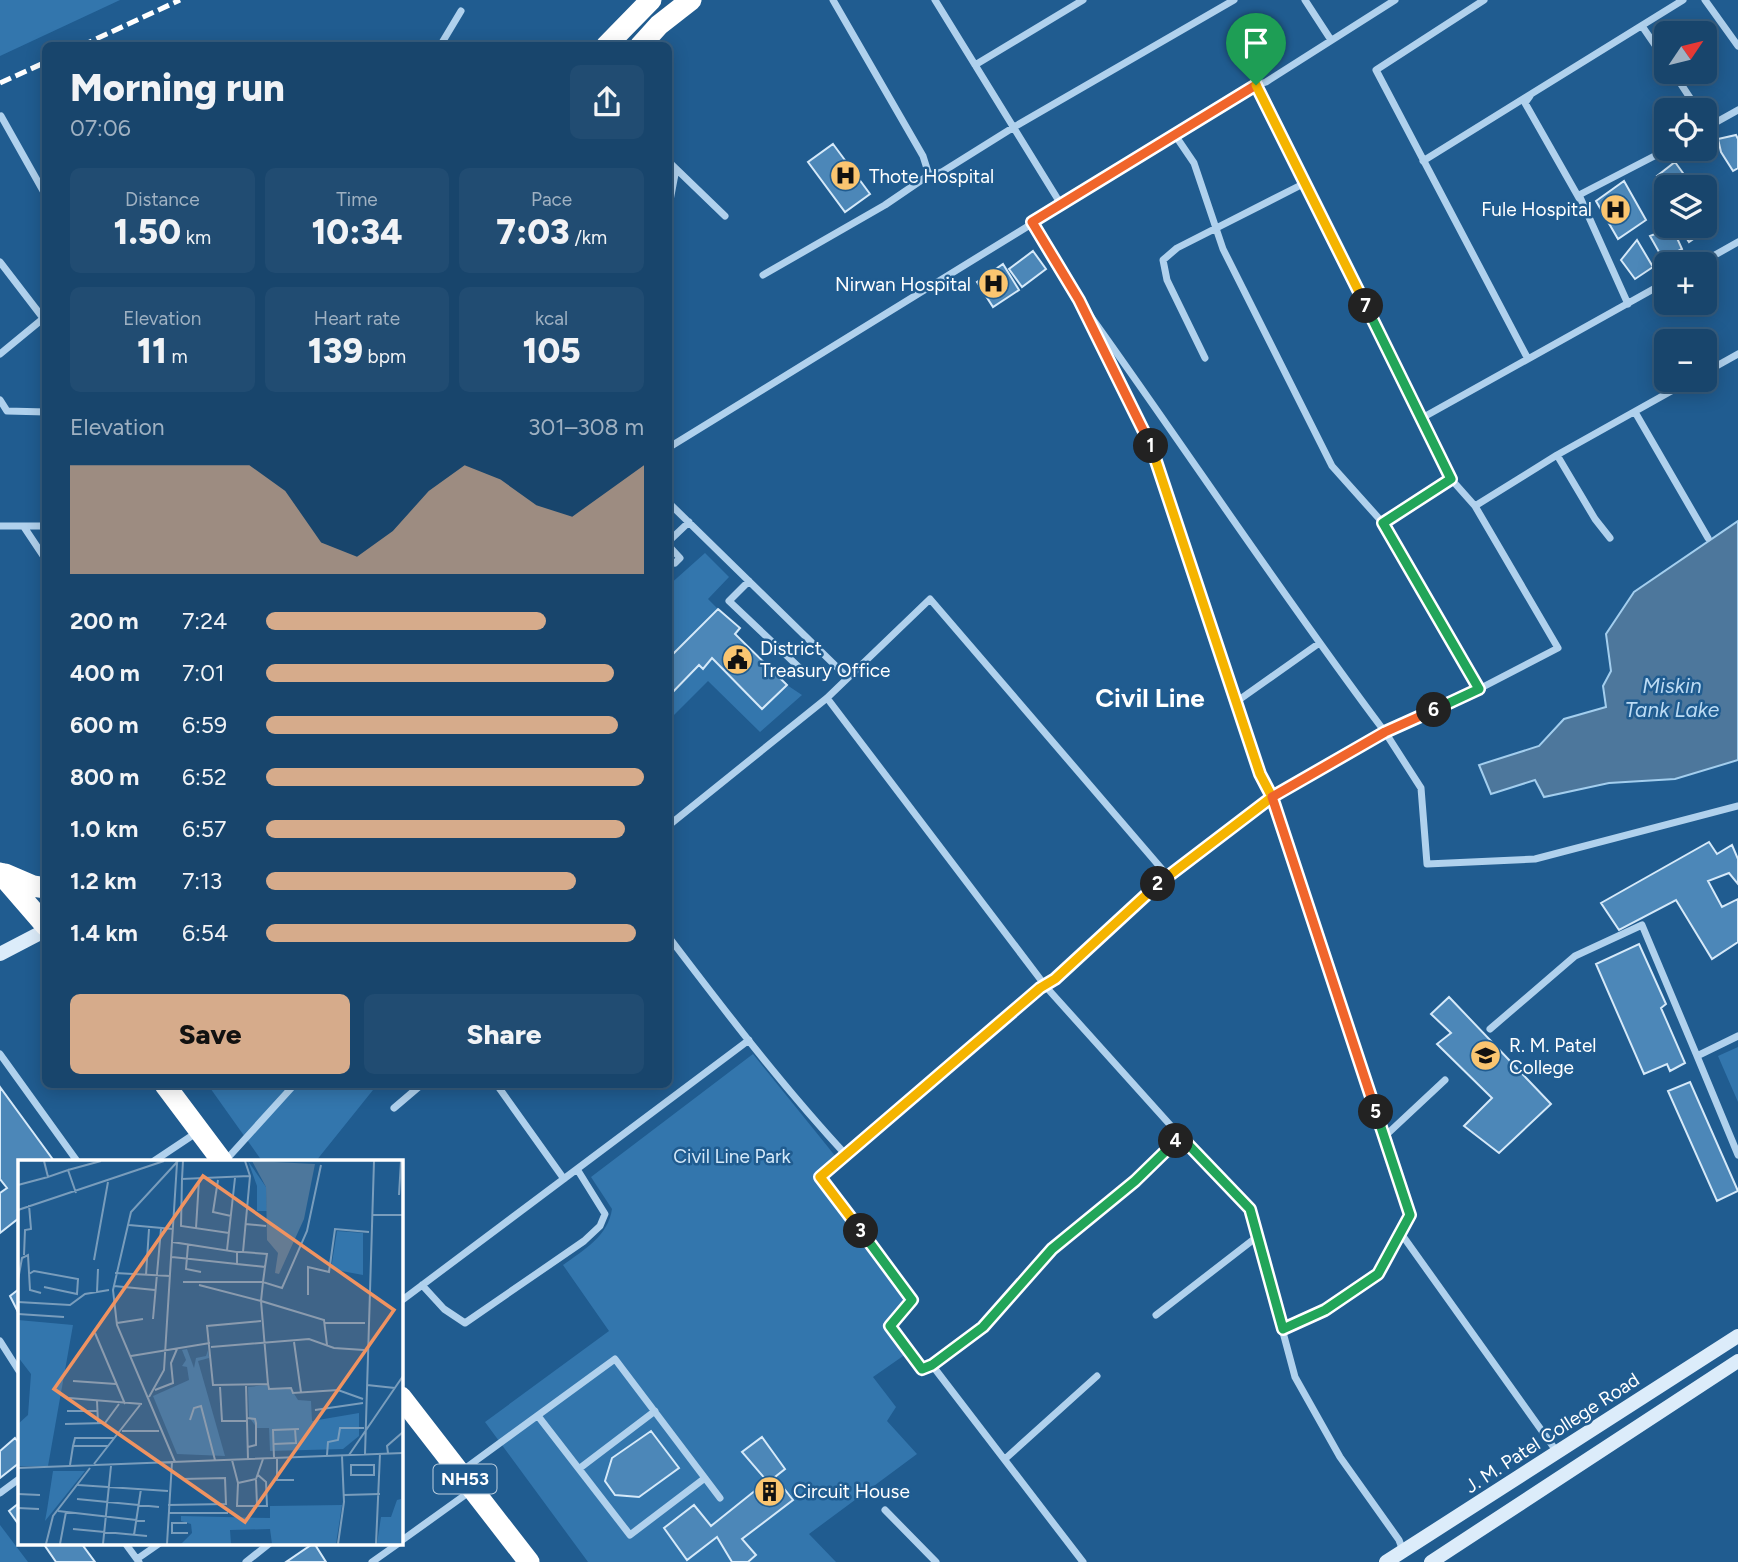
<!DOCTYPE html>
<html lang="en">
<head>
<meta charset="utf-8">
<style>
	body { margin:0; font-family:Figtree,sans-serif; background:#214c72; color:#f1f3f6; height:100vh; display:flex; flex-direction:column; font-size:26px; white-space:nowrap }
	* { box-sizing:border-box; margin:0 }
	p { font-size:23px; color:#9fb1c2 }
	.icon { flex:none; width:38px; height:38px; fill:none; stroke:currentColor; stroke-width:2; stroke-linecap:round; stroke-linejoin:round }
	.map { position:relative; flex:1; overflow:hidden }
	.details { position:absolute; left:42px; top:42px; width:630px; height:1046px; display:flex; flex-direction:column; background:#18456c; border-radius:10px; box-shadow:0 4px 18px #0003,0 0 0 2px #365d7f }
	.details>* { flex:none }
	.needle { width:46px; rotate:55deg }
	.tools { position:absolute; left:1654px; top:21px; display:grid; gap:14px }
	.tools a { display:grid; place-items:center; width:63px; height:63px; border-radius:10px; background:#18456c; box-shadow:0 4px 18px #0003,0 0 0 2px #365d7f; font-size:35px }
	.pin { position:absolute; display:grid; place-items:center; width:60px; height:60px; color:#fff; margin:-72px -30px; border-radius:50% 50% 50% 0; rotate:-45deg; box-shadow:0 0 7px #0007 }
	.pin .icon { rotate:45deg }
	.km { position:absolute; width:35px; height:35px; margin:-18px; border-radius:50%; background:#222; color:#fff; font-size:19px; line-height:35px; text-align:center }
	.round { display:grid; place-items:center; flex:none; width:74px; height:74px; border-radius:10px; background:#214c72 }
	.head { display:flex; align-items:center; justify-content:space-between; height:119px; padding:0 28px }
	h1 { font-size:38px; font-weight:800; line-height:52px }
	.metrics { display:grid; grid-template-columns:repeat(3,1fr); gap:10px; height:119px; padding:7px 28px }
	.metrics div { display:grid; align-content:center; border-radius:10px; background:#214c72; text-align:center }
	.metrics b { font-size:35px; font-weight:800 }
	.metrics small { font-size:19px; font-weight:400 }
	.metrics p { font-size:19px }
	.chart { height:196px; padding:14px 28px }
	.chart p { display:flex; justify-content:space-between }
	.chart svg { width:100%; height:126px; margin-top:7px; fill:#d6ab8b; opacity:.7 }
	.action { display:flex; gap:14px; margin-top:auto; padding:14px 28px }
	.action a { flex:1; height:80px; border-radius:10px; background:#d6ab8b; color:#111; font-size:28px; font-weight:800; line-height:80px; text-align:center }
	.action a+a { background:#214c72; color:#f1f3f6 }
	ul { padding:0 28px; list-style:none; font-size:23px }
	li { display:grid; grid-template-columns:112px 84px 1fr; align-items:center; height:52px }
	li i { height:18px; border-radius:9px; background:#d6ab8b }
	.map>svg:first-child { display:block }
	.green { fill:#3376ad }
	.water { fill:#4d779c; stroke:#a3ceee; stroke-width:2 }
	.building { fill:#4c87b8; stroke:#d5e9f9; stroke-width:2 }
	.lines { fill:none; stroke-linecap:round; stroke-linejoin:round }
	.street { stroke:#b0d1ed; stroke-width:7 }
	.secondary { stroke:#dcecfa; stroke-width:14 }
	.highway { stroke:#fff; stroke-width:21 }
	.rail { stroke:#fff; stroke-width:5; stroke-dasharray:12 5; stroke-linecap:butt }
	.split-1-casing { stroke:#fff; stroke-width:14 }
	.split-2-casing { stroke:#fff; stroke-width:14 }
	.split-3-casing { stroke:#fff; stroke-width:14 }
	.split-4-casing { stroke:#fff; stroke-width:14 }
	.split-5-casing { stroke:#fff; stroke-width:14 }
	.split-6-casing { stroke:#fff; stroke-width:14 }
	.split-7-casing { stroke:#fff; stroke-width:14 }
	.split-8-casing { stroke:#fff; stroke-width:14 }
	.split-1 { stroke:#f0652b; stroke-width:9 }
	.split-2 { stroke:#f5b400; stroke-width:9 }
	.split-3 { stroke:#f5b400; stroke-width:9 }
	.split-4 { stroke:#22a559; stroke-width:9 }
	.split-5 { stroke:#22a559; stroke-width:9 }
	.split-6 { stroke:#f0652b; stroke-width:9 }
	.split-7 { stroke:#22a559; stroke-width:9 }
	.split-8 { stroke:#f5b400; stroke-width:9 }
	.labels { text-anchor:middle; dominant-baseline:central; stroke-width:5; stroke-linejoin:round; paint-order:stroke }
	.shield { fill:#205c90; stroke:#bccede; stroke-width:2 }
	.shield-label { font-size:18px; font-weight:bold; fill:#fff }
	.poi-label { font-size:19px; fill:#fff; stroke:#205c90; text-anchor:start }
	.park-label { font-size:19px; fill:#d5e9f9; stroke:#205c90 }
	.street-label { font-size:19px; fill:#fff; stroke:#205c90 }
	.water-label { font-size:21px; font-style:italic; fill:#bcdbf4; stroke:#205c90 }
	.district-label { font-size:26px; font-weight:bold; fill:#fff; stroke:#205c90 }
	.inset-road { fill:none; stroke:#799dbc; stroke-width:2 }
	.view { fill:#f09361; fill-opacity:0.15; stroke:#f09361; stroke-width:3.5 }
	.inset-edge { fill:none; stroke:#fff; stroke-width:3.5 }
</style>
</head>
<body>
<div class="map">
<svg width="1738" height="1562" viewBox="0 0 1738 1562">
	<rect width="100%" height="100%" fill="#205c90"/>
	<path class="green" d="M0 0H120L0 56Z
		M705 553 729 577 708 599 718 609 668 659V586Z
		M712 658 762 709 787 685 802 695 760 732 708 681 669 720V697L699 665 703 668Z
		M1738 1047V1102L1718 1056Z
		M753 1054 836 1157 816 1174 909 1300 888 1327 906 1354 873 1377 896 1407 887 1421 917 1454 809 1534 836 1562H588L485 1422 609 1331 563 1265C584 1250 608 1236 612 1209L591 1177Z
		M208 1085H377L316 1161H262Z
		M0 1525 28 1562H0Z"/>
	<path class="water" d="M1738 521V760L1675 779 1609 783 1544 797 1535 780 1491 794 1479 765 1539 746 1564 719 1606 707 1603 686 1611 671 1606 634 1634 592Z"/>
	<path class="building" d="M1736 135 1738 139V168L1733 171 1721 152 1718 139Z
		M833 144 870 194 845 212 808 162Z
		M1675 162 1693 187H1666V190L1657 176Z
		M1624 181 1646 220 1618 239 1596 201Z
		M1704 221 1709 228 1689 242 1679 226H1704Z
		M1672 227 1682 249 1663 259 1650 236Z
		M1637 240 1653 267 1635 279 1621 260Z
		M1033 251 1046 269 1022 287 1009 269Z
		M1003 264 1019 290 993 307 977 282Z
		M718 609 740 628 735 634 787 685 762 709 712 658 703 669 699 665 668 697V659Z
		M1709 842 1717 854 1732 845 1738 859V884L1729 873 1708 881 1722 907 1738 899V942L1712 959 1676 900 1619 930 1601 903Z
		M1639 944 1666 1004 1661 1008 1685 1063 1670 1071 1667 1064 1644 1074 1596 964Z
		M1449 997 1551 1104 1499 1153 1464 1126 1492 1098 1437 1044 1451 1033 1431 1014Z
		M1690 1082 1738 1191 1717 1201 1668 1091Z
		M0 1087 54 1161H19V1218L0 1233V1193L7 1188 0 1179Z
		M19 1289V1314L10 1296Z
		M651 1431 679 1468 639 1497 615 1495 605 1481 612 1458Z
		M762 1437 785 1469 775 1477 793 1500 742 1539 756 1555 748 1562H732L717 1537 687 1560 664 1528 694 1505 711 1526 767 1481 742 1452Z
		M15 1438 19 1443V1463L0 1478V1451Z
		M19 1503V1525L9 1511Z
		M43 1543H81L95 1562H56Z
		M314 1543 326 1562H286Z"/>
	<g class="lines">
		<path class="street" d="M833 0 923 156 929 175
			M935 0 1062 206
			M1305 0 1331 40
			M1484 0 1376 70 1528 359
			M1705 0 1738 46
			M1642 26 1666 61
			M440 46 461 11
			M975 65 1083 0
			M1673 72 1698 110
			M1257 85 1266 82 1395 0
			M1530 96 1525 103 1579 198
			M1 116 46 196
			M1704 129 1738 110
			M1175 135 1194 163 1223 249 1332 466 1383 523
			M668 161 725 216
			M1423 161 1683 0
			M668 211 676 169
			M1032 222 1081 303
			M0 262 43 318
			M1699 264 1738 242
			M763 275 885 205 929 175 942 172 1014 127 1234 0
			M1628 304 1579 195 1668 149
			M1089 320 1148 438 1260 774 1272 797 1385 732 1421 788 1427 864 1535 859 1738 806
			M0 354 45 317
			M1205 358 1167 280 1163 260 1177 248 1305 183
			M1704 373 1738 354
			M0 400 7 411 46 412
			M1635 412 1708 538
			M1422 418 1666 282
			M668 448 1257 85 1451 479 1383 523 1479 689 1385 732C1279 591 1182 443 1079 300
			M1557 455 1595 519 1610 538
			M1451 479 1475 506 1557 455 1691 380
			M668 502 847 677
			M1475 506 1558 648 1479 689
			M0 526H46
			M24 527 46 560
			M668 542 689 522
			M668 545 680 558 675 563
			M749 581 729 601 804 672
			M827 698 1047 988 1181 1137 1250 1209 1295 1377 1340 1457 1399 1540 1403 1551
			M1236 702 1318 644
			M668 826 827 698 930 599 1167 875
			M668 936C725 1011 783 1087 847 1156L1040 988 1055 979 1167 875 1272 797 1410 1215 1378 1274 1325 1310 1283 1329
			M1490 1029 1575 956 1642 925 1697 1056 1738 1036
			M0 1054 77 1161
			M1697 1056 1738 1155
			M497 1085 564 1179
			M394 1108 421 1085
			M1384 1137 1445 1080
			M847 1156 820 1177 912 1300 890 1326 922 1369 932 1365 1083 1562
			M154 1161 196 1133
			M225 1161 294 1085
			M1400 1232 1557 1452
			M422 1285 444 1309 465 1323 584 1241 600 1226 605 1214 577 1169
			M401 1301 749 1040
			M1156 1315 1258 1236
			M0 1341 19 1371
			M932 1365 983 1327 1052 1249 1135 1181 1181 1137
			M538 1416 630 1535 705 1478
			M1005 1459 1097 1376
			M580 1468 655 1411
			M463 1470 615 1359 720 1498
			M0 1493 19 1479
			M885 1510 936 1562
			M401 1541 472 1490
			M125 1543 139 1562
			M137 1559 160 1543
			M246 1562 270 1543
			M372 1562 399 1543"/>
		<path class="secondary" d="M0 954 46 930
			M1386 1562 1738 1336
			M1431 1562 1738 1361"/>
		<path class="highway" d="M606 46 651 0
			M640 46 659 25 691 0
			M0 873 46 926
			M5 874 33 886 46 888
			M165 1085 222 1161
			M401 1397 529 1562"/>
		<path class="rail" d="M81 46 180 0
			M0 83 46 62"/>
	</g>
	<g class="lines">
		<defs>
			<path id="split-1" d="M1151 446 1079 300 1032 222 1256 85"/>
			<path id="split-2" d="M1151 446 1260 774 1272 797 1158 884"/>
			<path id="split-3" d="M861 1231 820 1177 1040 988 1055 979 1158 884"/>
			<path id="split-4" d="M861 1231 912 1300 890 1326 922 1369 932 1365 983 1327 1052 1249 1135 1181 1176 1141"/>
			<path id="split-5" d="M1176 1141 1181 1137 1250 1209 1283 1329 1325 1310 1378 1274 1410 1215 1376 1112"/>
			<path id="split-6" d="M1376 1112 1272 797 1385 732 1434 710"/>
			<path id="split-7" d="M1366 306 1451 479 1383 523 1479 689 1434 710"/>
			<path id="split-8" d="M1256 85 1366 306"/>
		</defs>
		<use href="#split-1" class="split-1-casing"/>
		<use href="#split-2" class="split-2-casing"/>
		<use href="#split-3" class="split-3-casing"/>
		<use href="#split-4" class="split-4-casing"/>
		<use href="#split-5" class="split-5-casing"/>
		<use href="#split-6" class="split-6-casing"/>
		<use href="#split-7" class="split-7-casing"/>
		<use href="#split-8" class="split-8-casing"/>
		<use href="#split-1" class="split-1"/>
		<use href="#split-2" class="split-2"/>
		<use href="#split-3" class="split-3"/>
		<use href="#split-4" class="split-4"/>
		<use href="#split-5" class="split-5"/>
		<use href="#split-6" class="split-6"/>
		<use href="#split-7" class="split-7"/>
		<use href="#split-8" class="split-8"/>
	</g>
	<defs>
		<symbol id="hospital-disc" viewBox="-11 -11 22 22"><circle r="9.5" fill="#fac570" stroke="#205c90"/><path d="M-5-5h3v3.5h4V-5h3V5h-3V1.5h-4V5h-3Z" fill="#111"/></symbol>
		<symbol id="civic-disc" viewBox="-11 -11 22 22"><circle r="9.5" fill="#fac570" stroke="#205c90"/><path d="M-.6-6.5H3V-4.5H.6V-3L4-1V1h2V6H-6V1h2V-1L-.6-3ZM-1.2 2.5V6h2.4V2.5Z" fill="#111"/></symbol>
		<symbol id="university-disc" viewBox="-11 -11 22 22"><circle r="9.5" fill="#fac570" stroke="#205c90"/><path d="M0-5L7-2L0 1L-7-2ZM-4 1L0 2.5L4 1V4Q0 6-4 4Z" fill="#111"/></symbol>
		<symbol id="building-disc" viewBox="-11 -11 22 22"><circle r="9.5" fill="#fac570" stroke="#205c90"/><path d="M-4-6H4V6H1V3H-1V6H-4ZM-2.5-4.3h1.7v1.8h-1.7ZM.8-4.3h1.7v1.8H.8ZM-2.5-1h1.7V.8h-1.7ZM.8-1h1.7V.8H.8Z" fill="#111"/></symbol>
	</defs>
	<g fill-rule="evenodd">
		<use href="#hospital-disc" x="828" y="158" width="35" height="35"/>
		<use href="#hospital-disc" x="1598" y="192" width="35" height="35"/>
		<use href="#hospital-disc" x="976" y="266" width="35" height="35"/>
		<use href="#civic-disc" x="720" y="642" width="35" height="35"/>
		<use href="#university-disc" x="1468" y="1038" width="35" height="35"/>
		<use href="#building-disc" x="752" y="1474" width="35" height="35"/>
	</g>
	<g class="labels">
		<rect class="shield" x="433.5" y="1464.5" width="63" height="29" rx="5"/>
		<g class="shield-label">
			<text x="465" y="1479">NH53</text>
		</g>
		<g class="poi-label">
			<text x="869" y="176">Thote Hospital</text>
			<text x="1592" y="209" text-anchor="end">Fule Hospital</text>
			<text x="971" y="284" text-anchor="end">Nirwan Hospital</text>
			<text x="760" y="648">District<tspan x="760" dy="22">Treasury Office</tspan></text>
			<text x="1509" y="1045">R. M. Patel<tspan x="1509" dy="22">College</tspan></text>
			<text x="793" y="1491">Circuit House</text>
		</g>
		<g class="park-label">
			<text x="732" y="1156">Civil Line Park</text>
		</g>
		<g class="street-label">
			<text transform="translate(1552 1433) rotate(-33)">J. M. Patel College Road</text>
		</g>
		<g class="water-label">
			<text x="1672" y="685">Miskin<tspan x="1672" dy="24">Tank Lake</tspan></text>
		</g>
		<g class="district-label">
			<text x="1150" y="698">Civil Line</text>
		</g>
	</g>
	<g transform="translate(18 1160)">
		<rect width="385" height="385" fill="#205c90"/>
		<path d="M230 1 248 27 249 51H239V26ZM319 71 345 73V115L313 109ZM0 160 55 165 30 306H0V264L10 255 13 214 0 197ZM169 189 176 208 178 198 188 196 190 190 191 198 180 201 207 296 159 294 135 236 171 220 169 207 164 206 168 200 164 190ZM249 225 250 229H273L280 240 293 241 294 261 341 253V276L325 289 252 291 251 268H239L231 257 230 227ZM35 311H67L27 361 29 350ZM383 339 385 384H359L363 357H373L379 340ZM324 345 318 384H254L252 369 212 370 213 384H163L174 373 173 364 163 361V356L252 358V346Z" fill="#3376ad"/>
		<path d="M234 1 297 4 286 59 261 114 257 113 260 93 249 80 248 27Z" fill="#4d779c"/>
		<path class="inset-road" d="M26 1 30 17 50 10 58 33M165 1 164 19 231 16M50 10 83 1M164 19 163 66 211 73M200 20 195 52 213 56M0 25 30 17M381 35 383 1M0 50 146 1M355 55H385M227 64 248 66M111 65 155 69M178 68 181 20M154 82 159 3M170 85 168 109 183 112M209 90 217 18M219 92H225L232 16 227 1M225 92 249 94 247 107M6 95 7 70 13 69 11 45M154 97 219 104M76 100 90 22M97 113 152 116M11 114 16 111 60 119 59 134 26 127M128 115 131 69M0 120 4 98 10 95 12 130 23 133M181 125 243 141 245 122 264 128 289 71 303 5M96 126 137 130M79 132 80 109M290 135V107L311 112 317 69 351 72M0 142 52 145 67 134 91 130M0 154 46 157M135 159 143 69M243 161 189 166 195 225 250 224 243 141 306 160 309 185M99 163 125 159M307 163H347M77 173 107 244M276 182 283 232M193 187 291 179 316 188 346 190M113 196 192 183M55 221 98 224M250 224 251 229 273 228 275 233 320 230 345 239M349 225 377 228M228 226 230 299M202 227 204 261H229M137 230 155 223 153 203 159 189M131 237 146 210 154 82 219 92V104L247 107 245 122H165M51 238 124 244M79 241 80 263M297 250 345 243M49 251H79M229 258 237 259 238 263V285L230 287M172 260 176 248 183 246 197 300M47 264 87 263 101 244M104 271H141M256 284 278 283 277 269M55 286 57 278H97M370 293 369 286 385 272M347 294 356 1M309 295 310 282 320 280 322 268H346M331 295 385 216M256 298 255 270 281 269M259 298V320H276M214 300 220 323 219 346H249L248 322 240 315M157 302 99 165 95 130 113 52 160 1M76 304 122 245M52 305 55 286H90M333 305H356V315H333ZM0 308 385 293M238 320 239 345M220 323 238 319 245 299M60 325 150 331M0 334 22 335M326 335 362 334M59 339 141 347M150 345 208 344 207 318 164 319M0 348 21 349M40 351 127 361M150 353H210M169 363H154V373H170M55 369 129 376M116 375 123 329M28 384 35 356 72 308M42 384 48 352M85 384 93 306M149 384 154 302M320 384 326 342 324 296M358 384 362 294"/>
		<path class="view" d="M185 16 376 150 227 362 36 229Z"/>
		<rect width="385" height="385" class="inset-edge"/>
	</g>
</svg>
<div class="tools">
<a><svg class="needle" viewBox="-14 -14 28 28"><path d="M0-13l5 13h-10z" fill="#e53935"/><path d="M0 13l5-13h-10z" fill="#9fb1c2"/></svg></a>
<a><svg class="icon" aria-label="locate" viewBox="0 0 24 24"><circle cx="12" cy="12" r="6"/><path d="M12 2v4M12 18v4M2 12h4M18 12h4"/></svg></a>
<a><svg class="icon" aria-label="layers" viewBox="0 0 24 24"><path d="M12 4l9 5-9 5-9-5zM3 14l9 5 9-5"/></svg></a>
<a>+</a>
<a>−</a>
</div>
<div class="pin" style="left:1256px;top:85px;background:#1e9e55"><svg class="icon" aria-label="arrive" viewBox="0 0 24 24"><path d="M6 21V4h12l-3 4 3 4H6"/></svg></div>
<b class="km" style="left:1151px;top:446px">1</b>
<b class="km" style="left:1158px;top:884px">2</b>
<b class="km" style="left:861px;top:1231px">3</b>
<b class="km" style="left:1176px;top:1141px">4</b>
<b class="km" style="left:1376px;top:1112px">5</b>
<b class="km" style="left:1434px;top:710px">6</b>
<b class="km" style="left:1366px;top:306px">7</b>
<section class="details">
<div class="head"><div><h1>Morning run</h1><p>07:06</p></div><a class="round"><svg class="icon" aria-label="share" viewBox="0 0 24 24"><path d="M12 15V3M7 8l5-5 5 5M5 13v7h14v-7"/></svg></a></div>
<div class="metrics">
<div><p>Distance</p><b>1.50<small> km</small></b></div>
<div><p>Time</p><b>10:34</b></div>
<div><p>Pace</p><b>7:03<small> /km</small></b></div>
</div>
<div class="metrics">
<div><p>Elevation</p><b>11<small> m</small></b></div>
<div><p>Heart rate</p><b>139<small> bpm</small></b></div>
<div><p>kcal</p><b>105</b></div>
</div>
<div class="chart"><p><span>Elevation</span>301–308 m</p>
<svg viewBox="0 0 160 44" preserveAspectRatio="none"><path d="M0 44V6L10 6L20 6L30 6L40 6L50 6L60 15L70 33L80 38L90 29L100 15L110 6L120 11L130 20L140 24L150 15L160 6V44z"/></svg>
</div>
<ul>
<li><b>200 m</b>7:24<i style="width:74%"></i></li>
<li><b>400 m</b>7:01<i style="width:92%"></i></li>
<li><b>600 m</b>6:59<i style="width:93%"></i></li>
<li><b>800 m</b>6:52<i style="width:100%"></i></li>
<li><b>1.0 km</b>6:57<i style="width:95%"></i></li>
<li><b>1.2 km</b>7:13<i style="width:82%"></i></li>
<li><b>1.4 km</b>6:54<i style="width:98%"></i></li>
</ul>
<div class="action"><a>Save</a><a>Share</a></div>
</section>
</div>
</body>
</html>
